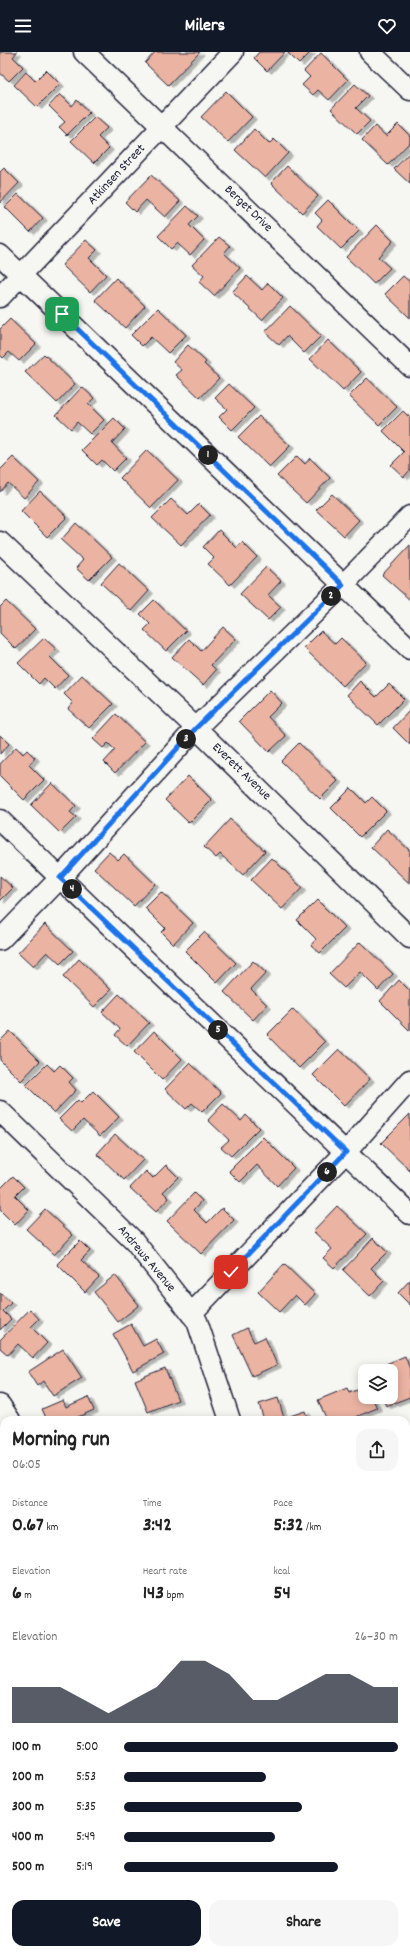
<!DOCTYPE html>
<html lang="en">
<head>
<meta charset="utf-8">
<style>
	body { margin:0; font-family:Dekko,sans-serif; background:#f6f6f6; color:#222; height:100vh; display:flex; flex-direction:column; font-size:15px; white-space:nowrap }
	* { box-sizing:border-box; margin:0 }
	p { font-size:13px; color:#767676 }
	.icon { flex:none; width:22px; height:22px; fill:none; stroke:currentColor; stroke-width:2; stroke-linecap:round; stroke-linejoin:round }
	.map { position:relative; flex:1; overflow:hidden }
	.sheet { position:absolute; left:0px; top:1364px; width:410px; height:538px; display:flex; flex-direction:column; background:#fff; border-radius:12px 12px 0 0; box-shadow:0 2px 10px #0003 }
	.sheet>* { flex:none }
	.fabs { position:absolute; left:358px; top:1312px; display:grid; gap:8px }
	.fabs a { display:grid; place-items:center; width:40px; height:40px; border-radius:8px; background:#fff; box-shadow:0 2px 10px #0003; font-size:20px }
	.pin { position:absolute; display:grid; place-items:center; width:34px; height:34px; color:#fff; margin:-17px; border-radius:8px; box-shadow:0 2px 6px #0006 }
	.km { position:absolute; width:20px; height:20px; margin:-10px; border-radius:50%; background:#222; color:#fff; font-size:11px; line-height:20px; text-align:center }
	.round { display:grid; place-items:center; flex:none; width:42px; height:42px; border-radius:12px; background:#f6f6f6 }
	.overview { display:flex; align-items:center; justify-content:space-between; height:68px; padding:0 12px }
	h1 { font-size:22px; font-weight:800; line-height:30px }
	.metrics { display:grid; grid-template-columns:repeat(3,1fr); gap:6px; height:68px; padding:4px 12px }
	.metrics div { display:grid; align-content:center }
	.metrics b { font-size:20px; font-weight:800 }
	.metrics small { font-size:11px; font-weight:400 }
	.metrics p { font-size:11px }
	.chart { height:112px; padding:8px 12px }
	.chart p { display:flex; justify-content:space-between }
	.chart svg { width:100%; height:72px; margin-top:4px; fill:#111827; opacity:.7 }
	.primary-button { display:flex; gap:8px; margin-top:auto; padding:8px 12px }
	.primary-button a { flex:1; height:46px; border-radius:12px; background:#111827; color:#fff; font-size:16px; font-weight:800; line-height:46px; text-align:center }
	.primary-button a+a { background:#f6f6f6; color:#222 }
	ul { padding:0 12px; list-style:none; font-size:13px }
	li { display:grid; grid-template-columns:64px 48px 1fr; align-items:center; height:30px }
	li i { height:10px; border-radius:5px; background:#111827 }
	header { display:flex; justify-content:space-between; align-items:center; height:52px; padding:0 12px; background:#111827; color:#fff; font-size:18px; font-weight:800 }
	.map>svg:first-child { display:block }
	.built { fill:#f3e2da }
	.building { fill:#ebb3a1; stroke:#22223b; filter:url(#shadow) }
	.lines { fill:none; stroke-linecap:round; stroke-linejoin:round }
	.minor-casing { stroke:#22223b; stroke-width:23 }
	.major-casing { stroke:#22223b; stroke-width:25 }
	.minor { stroke:#f6f6f2; stroke-width:20 }
	.major { stroke:#f6f6f2; stroke-width:22 }
	.route-casing { stroke:#fff; stroke-width:8 }
	.route { stroke:#1a73e8; stroke-width:5 }
	.labels { text-anchor:middle; dominant-baseline:central; stroke-width:3.5; stroke-linejoin:round; paint-order:stroke }
	.street-label { font-size:13px; fill:#22223b; stroke:#f6f6f2 }
</style>
</head>
<body>
<header><svg class="icon" aria-label="menu" viewBox="0 0 24 24"><path d="M4 6h16M4 12h16M4 18h16"/></svg>Milers<svg class="icon" aria-label="heart" viewBox="0 0 24 24"><path d="M12 20l-8-8c-3-5 5-10 8-4 3-6 11-1 8 4z"/></svg></header>
<div class="map">
<svg width="410" height="1902" viewBox="0 0 410 1902">
	<defs>
		<filter id="shadow"><feDropShadow dx="4.5" dy="2.5" stdDeviation="0" flood-color="#0004"/></filter>
	</defs>
	<rect width="100%" height="100%" fill="#f6f6f2"/>
	<filter id="ink" filterUnits="userSpaceOnUse"><feTurbulence type="fractalNoise" baseFrequency=".025" numOctaves="2"/><feDisplacementMap in="SourceGraphic" scale="8" xChannelSelector="R" yChannelSelector="G"/><feConvolveMatrix kernelMatrix="1 2 1 2 8 2 1 2 1" color-interpolation-filters="sRGB"/></filter>
	<g filter="url(#ink)">
		<path class="built" d="M406 1728 410 1732V1902H188L192 1898H406Z"/>
		<path class="building" d="M0 0H17L13 5 23 15 9 29 0 21Z
			M155 0H200L168 33 145 11Z
			M259 0H285L267 19 254 6Z
			M287 0H311L299 12Z
			M321 1 348 28 329 48 318 38 313 43 302 33 310 25 304 19Z
			M46 18 60 32 37 55 14 33 26 20 35 29Z
			M355 32 368 44 356 56 370 69 357 82 331 57Z
			M226 39 252 65 228 90 201 65Z
			M60 42 72 54 77 48 89 61 67 83 59 75 65 70 49 54Z
			M95 65 107 76 98 85 109 96 94 111 71 89Z
			M398 72 410 84V90L388 113 362 88 375 74 386 84Z
			M254 77 269 92 274 87 288 101 265 126 235 98Z
			M410 100V132L394 117Z
			M287 114 318 144 302 161 271 131Z
			M4 116 19 131 0 151V120Z
			M151 123 180 149 165 165 146 148 135 160 125 150Z
			M18 142 43 166 30 180 5 155Z
			M328 148 359 179 341 197 317 174 322 168 315 161Z
			M187 154 198 164 189 173 204 188 190 203 177 191 171 197 158 184Z
			M377 173 393 189 378 205 390 216 374 232 346 205Z
			M219 185 230 194 224 201 240 216 214 244 199 230 204 224 192 213Z
			M86 188 97 198 89 206 106 223 90 240 62 213Z
			M247 224 262 238 268 231 283 246 262 268 232 240Z
			M403 224 410 230V266L385 242Z
			M116 226 145 254 125 276 95 248Z
			M290 254 321 284 304 301 287 284 279 293 265 280Z
			M158 256 186 283 168 301 151 285 142 294 131 283Z
			M10 267 36 292 19 309 9 300 3 306 0 303V277Z
			M328 288 361 320 343 339 310 307Z
			M188 293 206 310 204 312 219 326 200 346 176 323 182 318 173 310Z
			M44 302 75 332 57 351 25 320Z
			M367 326 397 355 379 373 349 344Z
			M229 332 254 356 232 378 219 365 227 357 215 346Z
			M82 335 94 346 88 352 104 368 90 382 77 370 71 377 56 363Z
			M403 359 410 366V418L404 425 391 413 404 400 383 379Z
			M259 364 290 394 269 415 238 385Z
			M114 366 125 377 112 391 126 406 113 419 102 408 97 413 82 398Z
			M147 398 178 428 151 456 120 426Z
			M297 404 305 412 310 406 330 426 306 451 277 424Z
			M13 405 39 430 24 446 8 431 0 440V418Z
			M40 439 67 465 47 485 21 459Z
			M332 442 359 468 344 484 316 458Z
			M171 447 188 463 199 452 210 463 181 493 152 466Z
			M76 471 112 505 89 528 76 516 83 508 61 488Z
			M219 478 237 496 242 490 257 505 230 533 208 512 214 506 203 495Z
			M410 493V548L382 523Z
			M119 511 149 539 131 559 101 531Z
			M266 515 281 529 268 543 281 555 268 568 240 542Z
			M154 548 186 579 166 599 144 578 150 572 140 562Z
			M6 549 35 577 16 597 0 581V555Z
			M223 575 236 587 211 613 216 618 203 633 172 605 189 587 201 599Z
			M321 579 335 592 341 586 366 610 343 634 304 596Z
			M44 586 56 597 49 604 68 623 55 637 44 626 39 632 18 611Z
			M82 623 113 652 89 676 68 657 73 651 64 642Z
			M360 629 376 645 389 632 404 647 378 673 347 643Z
			M270 638 282 651 268 665 286 684 269 700 239 669Z
			M410 658V693L393 676Z
			M116 662 145 690 115 721 104 710 115 698 108 691 103 696 93 687Z
			M0 683 9 692 0 702Z
			M299 691 338 729 320 747 281 709Z
			M16 695 23 702 27 698 35 706 29 713 44 728 24 748 0 724V712Z
			M188 724 212 748 189 771 165 748Z
			M52 731 76 754 70 760 76 765 60 781 31 753Z
			M351 736 366 751 372 745 386 759 360 785 331 756Z
			M230 767 265 799 243 823 220 802 216 806 204 795Z
			M387 777 410 799 409 831 371 795Z
			M109 800 118 808 124 802 155 832 134 854 94 816Z
			M272 806 302 836 282 857 251 828Z
			M0 824 13 836 0 849Z
			M161 840 193 871 173 892 161 880 165 876 145 856Z
			M317 848 345 876 320 901 311 893 316 887 297 868Z
			M45 872 73 899 60 912 47 900 33 915 18 901Z
			M204 880 236 911 217 931 185 899Z
			M360 890 393 922 378 938 360 920 344 936 329 922Z
			M79 907 111 938 94 955 63 925Z
			M253 909 266 921 251 937 267 953 253 968 224 940Z
			M399 928 410 939V979L380 949Z
			M119 942 149 971 127 994 115 983 120 977 102 960Z
			M293 957 325 990 299 1016 267 983Z
			M10 979 40 1009 21 1029 0 1008V989Z
			M154 979 182 1007 162 1028 134 1000Z
			M339 997 370 1027 344 1054 313 1023Z
			M190 1011 221 1041 202 1060 192 1051 186 1057 165 1037Z
			M47 1012 54 1019 60 1013 73 1026 69 1030 76 1038 54 1061 26 1033Z
			M93 1039 119 1065 100 1084 83 1068 72 1079 59 1067 78 1048 81 1051Z
			M223 1052 241 1069 246 1063 259 1076 231 1104 221 1095 229 1088 208 1068Z
			M410 1062V1119L381 1091Z
			M115 1082 143 1108 124 1128 97 1102Z
			M263 1085 294 1116 277 1134 257 1113 240 1130 229 1119Z
			M166 1113 178 1125 163 1140 169 1146 156 1160 130 1136 146 1119 153 1126Z
			M13 1124 24 1135 15 1144 29 1158 15 1173 0 1158V1137Z
			M194 1141 202 1149 194 1158 207 1171 222 1156 234 1168 201 1202 167 1169Z
			M337 1154 367 1182 334 1216 323 1206 332 1197 313 1179Z
			M45 1157 73 1183 54 1203 26 1177Z
			M373 1186 387 1200 371 1216 384 1229 370 1244 343 1218Z
			M80 1189 90 1199 81 1208 99 1225 85 1240 57 1212Z
			M284 1212 315 1242 305 1253 295 1243 279 1260 258 1240Z
			M115 1223 139 1253 118 1270 94 1240Z
			M410 1228V1253L398 1241Z
			M0 1241 11 1251 3 1259 11 1267 0 1278Z
			M30 1257 39 1267 31 1275 47 1291 33 1306 18 1292 8 1303 0 1296V1288Z
			M131 1272 143 1294 156 1287 164 1302 133 1319 113 1282Z
			M247 1276 254 1290 265 1285 277 1313 252 1324 233 1283Z
			M63 1297 82 1326 53 1344 43 1329 37 1334 28 1320Z
			M405 1304 410 1317V1345L386 1354 382 1345H391V1329L392 1328 391 1319H389L386 1312Z
			M165 1316 178 1348 148 1360 135 1328Z
			M365 1335V1345H372L377 1356 349 1368H327L318 1348 347 1336 349 1341Z
			M88 1345 94 1358 71 1368H47L42 1357 63 1348 66 1355Z
			M278 1346 284 1366 305 1359 308 1368H264L259 1352Z
			M0 1455 4 1464V1481L0 1483Z
			M4 1813V1834L0 1830V1817Z
			M91 1898H120L117 1902H95Z
			M266 1898H274L276 1900 281 1898H371L375 1902H263Z"/>
		<g class="lines">
			<defs>
				<path id="minor" d="M84 0 410 314
					M370 0 410 38
					M0 203 410 597
					M0 245 233 0
					M0 490 196 676 410 886
					M0 768 410 1162
					M0 888 60 826 196 676 343 533 410 464
					M0 1059 134 1189 197 1269 230 1368
					M191 1262 346 1100 410 1028
					M0 1353 10 1368
					M406 1391 410 1390
					M406 1498 410 1496
					M0 1534 4 1533
					M0 1672 4 1676
					M406 1709 410 1713
					M0 1767 4 1763"/>
				<path id="major" d="M406 1658 410 1654
					M174 1902 178 1898"/>
			</defs>
			<use href="#minor" class="minor-casing"/>
			<use href="#major" class="major-casing"/>
			<use href="#minor" class="minor"/>
			<use href="#major" class="major"/>
		</g>
	</g>
	<g class="lines" filter="url(#ink)">
		<defs>
			<path id="route" d="M62 262 343 533 196 676 60 826 346 1100 231 1220"/>
		</defs>
		<use href="#route" class="route-casing"/>
		<use href="#route" class="route"/>
	</g>
	<g class="labels">
		<g class="street-label">
			<text transform="translate(117 123) rotate(-47)">Atkinsen Street</text>
			<text transform="translate(248 157) rotate(44)">Berget Drive</text>
			<text transform="translate(241 720) rotate(44)">Everett Avenue</text>
			<text transform="translate(146 1207) rotate(50)">Andrews Avenue</text>
		</g>
	</g>
</svg>
<div class="fabs">
<a><svg class="icon" aria-label="layers" viewBox="0 0 24 24"><path d="M12 4l9 5-9 5-9-5zM3 14l9 5 9-5"/></svg></a>
</div>
<div class="pin" style="left:62px;top:262px;background:#1e9e55"><svg class="icon" aria-label="arrive" viewBox="0 0 24 24"><path d="M6 21V4h12l-3 4 3 4H6"/></svg></div>
<div class="pin" style="left:231px;top:1220px;background:#d93025"><svg class="icon" aria-label="check" viewBox="0 0 24 24"><path d="M5 12l5 5 9-10"/></svg></div>
<b class="km" style="left:208px;top:403px">1</b>
<b class="km" style="left:331px;top:544px">2</b>
<b class="km" style="left:186px;top:687px">3</b>
<b class="km" style="left:72px;top:837px">4</b>
<b class="km" style="left:218px;top:978px">5</b>
<b class="km" style="left:327px;top:1120px">6</b>
<section class="sheet">
<div class="overview"><div><h1>Morning run</h1><p>06:05</p></div><a class="round"><svg class="icon" aria-label="share" viewBox="0 0 24 24"><path d="M12 15V3M7 8l5-5 5 5M5 13v7h14v-7"/></svg></a></div>
<div class="metrics">
<div><p>Distance</p><b>0.67<small> km</small></b></div>
<div><p>Time</p><b>3:42</b></div>
<div><p>Pace</p><b>5:32<small> /km</small></b></div>
</div>
<div class="metrics">
<div><p>Elevation</p><b>6<small> m</small></b></div>
<div><p>Heart rate</p><b>143<small> bpm</small></b></div>
<div><p>kcal</p><b>54</b></div>
</div>
<div class="chart"><p><span>Elevation</span>26–30 m</p>
<svg viewBox="0 0 160 44" preserveAspectRatio="none"><path d="M0 44V22L10 22L20 22L30 30L40 38L50 30L60 22L70 6L80 6L90 14L100 30L110 30L120 22L130 14L140 14L150 22L160 22V44z"/></svg>
</div>
<ul>
<li><b>100 m</b>5:00<i style="width:100%"></i></li>
<li><b>200 m</b>5:53<i style="width:52%"></i></li>
<li><b>300 m</b>5:35<i style="width:65%"></i></li>
<li><b>400 m</b>5:49<i style="width:55%"></i></li>
<li><b>500 m</b>5:19<i style="width:78%"></i></li>
</ul>
<div class="primary-button"><a>Save</a><a>Share</a></div>
</section>
</div>
</body>
</html>
